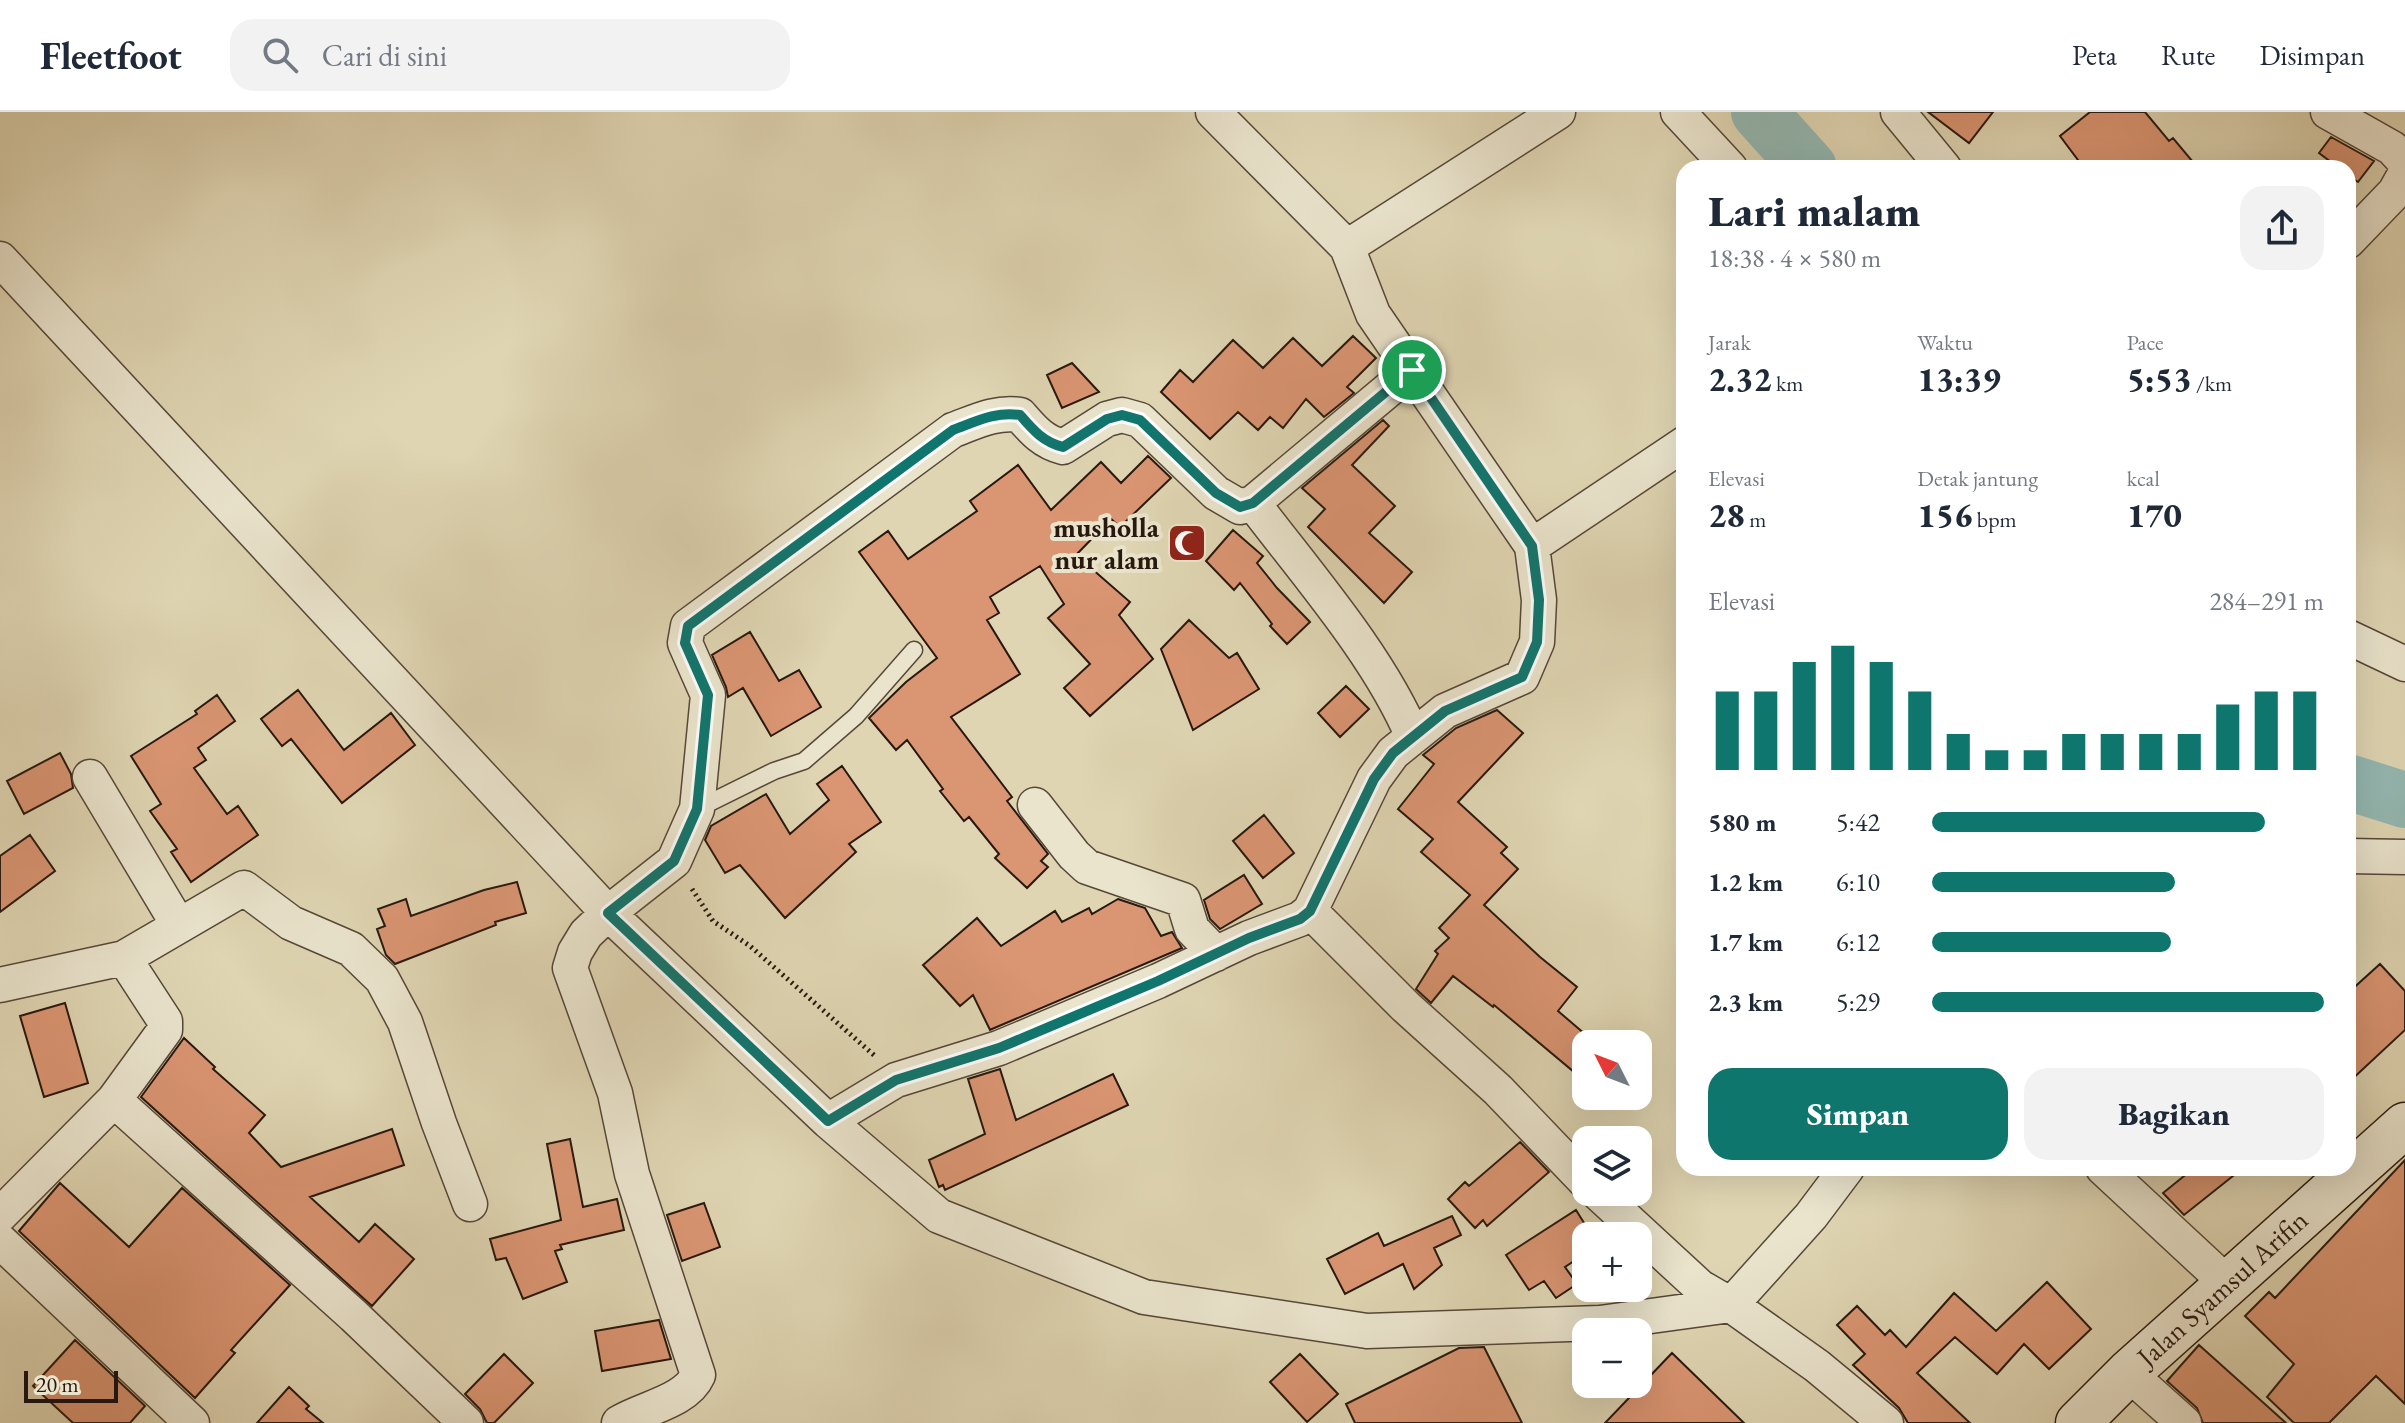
<!DOCTYPE html>
<html lang="id">
<head>
<meta charset="utf-8">
<style>
	body { margin:0; font-family:"EB Garamond",serif; background:#f2f2f3; color:#1f2937; height:100vh; display:flex; flex-direction:column; font-size:30px; white-space:nowrap }
	* { box-sizing:border-box; margin:0 }
	p { font-size:26px; color:#747a83 }
	.icon { flex:none; width:44px; height:44px; fill:none; stroke:currentColor; stroke-width:2; stroke-linecap:round; stroke-linejoin:round }
	.map { position:relative; flex:1; overflow:hidden }
	.details { position:absolute; left:1676px; top:48px; width:680px; height:1016px; display:flex; flex-direction:column; background:#fff; border-radius:24px; box-shadow:0 8px 32px #0002 }
	.details>* { flex:none }
	.needle { width:52px; rotate:312deg }
	.buttons { position:absolute; left:1572px; top:918px; display:grid; gap:16px }
	.buttons a { display:grid; place-items:center; width:80px; height:80px; border-radius:16px; background:#fff; box-shadow:0 8px 32px #0002; font-size:40px }
	.scale { position:absolute; left:24px; bottom:20px; width:94px; box-sizing:border-box; padding-left:8px; border:4px solid #28180f; border-top:0; font-size:22px; line-height:28px; white-space:nowrap; color:#28180f; -webkit-text-stroke:6px #eae4cd; paint-order:stroke }
	.pin { position:absolute; display:grid; place-items:center; width:68px; height:68px; color:#fff; margin:-34px; border:4px solid #fff; border-radius:50%; box-shadow:0 2px 8px #0007 }
	.round { display:grid; place-items:center; flex:none; width:84px; height:84px; border-radius:24px; background:#f2f2f3 }
	.headline { display:flex; align-items:center; justify-content:space-between; height:136px; padding:0 32px }
	h1 { font-size:44px; font-weight:800; line-height:60px }
	.metrics { display:grid; grid-template-columns:repeat(3,1fr); gap:12px; height:136px; padding:8px 32px }
	.metrics div { display:grid; align-content:center }
	.metrics b { font-size:34px; font-weight:800 }
	.metrics small { font-size:22px; font-weight:400 }
	.metrics p { font-size:22px }
	.chart { height:224px; padding:16px 32px }
	.chart p { display:flex; justify-content:space-between }
	.chart svg { width:100%; height:144px; margin-top:8px; stroke:#0f766e; stroke-width:6 }
	.primary-button { display:flex; gap:16px; margin-top:auto; padding:16px 32px }
	.primary-button a { flex:1; height:92px; border-radius:24px; background:#0f766e; color:#fff; font-size:32px; font-weight:800; line-height:92px; text-align:center }
	.primary-button a+a { background:#f2f2f3; color:#1f2937 }
	ul { padding:0 32px; list-style:none; font-size:26px }
	li { display:grid; grid-template-columns:128px 96px 1fr; align-items:center; height:60px }
	li i { height:20px; border-radius:10px; background:#0f766e }
	header { display:flex; align-items:center; gap:48px; box-sizing:border-box; height:112px; padding:0 40px; background:#fff; border-bottom:2px solid #e0e1e3 }
	header strong { font-size:38px }
	nav { display:flex; gap:44px; margin-inline-start:auto; font-size:28px }
	.search { width:560px; height:72px; background:#f2f2f3; display:flex; align-items:center; gap:20px; box-sizing:border-box; padding:0 28px; border-radius:24px; color:#747a83; font-size:30px }
	.map>svg:first-child { display:block }
	.lines { fill:none; stroke-linecap:round; stroke-linejoin:round }
	.river { stroke:#94b8b1; stroke-width:56 }
	.building { fill:#da9572; stroke:#28180f; stroke-width:2 }
	.lane-casing { stroke:#564738; stroke-width:19 }
	.street-casing { stroke:#564738; stroke-width:37 }
	.secondary-casing { stroke:#28180f; stroke-width:47 }
	.path { stroke:#28180f; stroke-width:5; stroke-dasharray:2 4; stroke-linecap:butt }
	.lane { stroke:#eae4cd; stroke-width:16 }
	.street { stroke:#eae4cd; stroke-width:34 }
	.secondary { stroke:#eae4cd; stroke-width:44 }
	.route-casing { stroke:#fff; stroke-width:16 }
	.route { stroke:#0f766e; stroke-width:10 }
	.labels { text-anchor:middle; dominant-baseline:central; stroke-width:8; stroke-linejoin:round; paint-order:stroke }
	.poi-label { font-size:28px; font-weight:bold; fill:#28180f; stroke:#eae4cd; text-anchor:end }
	.street-label { font-size:28px; fill:#28180f; stroke:#eae4cd }
</style>
</head>
<body>
<header>
<strong>Fleetfoot</strong>
<div class="search"><svg class="icon" aria-label="search" viewBox="0 0 24 24"><circle cx="10" cy="10" r="6"/><path d="M15 15l6 6"/></svg>Cari di sini</div>
<nav><a>Peta</a><a>Rute</a><a>Disimpan</a></nav>
</header>
<div class="map">
<svg width="2405" height="1311" viewBox="0 0 2405 1311">
	<rect width="100%" height="100%" fill="#dfd5b2"/>
	<filter id="stains"><feTurbulence type="fractalNoise" baseFrequency=".0025" numOctaves="4"/><feColorMatrix values="0 0 0 0 .2 0 0 0 0 .09 0 0 0 0 .02 0 0 0 .5 -.17"/></filter>
	<radialGradient id="worn" r=".72"><stop offset=".6" stop-color="#630" stop-opacity="0"/><stop offset="1" stop-color="#630" stop-opacity=".3"/></radialGradient>
	<g class="lines">
		<path class="river" d="M1759 0 1809 56
			M2348 670 2405 688"/>
	</g>
	<path class="building" d="M1928 0H1993L1969 31Z
		M2090 0H2145L2169 29 2173 26 2198 56H2084L2060 24Z
		M2331 25 2374 49 2358 70 2348 63V56H2339L2319 41Z
		M1353 224 1376 246 1347 275 1354 281 1324 305 1306 287 1283 316 1270 305 1258 318 1238 300 1210 327 1161 280 1180 258 1193 270 1233 228 1263 256 1293 226 1322 254Z
		M1072 251 1099 280 1062 296 1047 263Z
		M1383 308 1389 314 1352 353 1395 394 1369 421 1412 460 1384 491 1308 415 1325 397 1302 376Z
		M1148 344 1171 366 1120 415 1111 407 1076 443 1130 490 1119 503 1153 547 1090 604 1064 576 1090 552 1048 506 1064 492 1040 454 990 485 999 501 987 508 1020 562 951 605 1012 685 1007 689 1048 742 1041 749 1048 755 1027 776 995 746 999 742 969 705 964 709 940 679 943 677 907 628 896 638 869 606 906 570 937 546 859 440 888 419 908 447 977 399 970 389 1018 353 1051 398 1101 350 1121 371Z
		M1233 418 1263 444 1257 451 1277 476 1310 510 1287 532 1270 514 1272 512 1240 471 1234 478 1206 449Z
		M1189 508 1229 546 1237 541 1259 577 1193 618 1161 537Z
		M750 520 779 569 799 558 821 595 771 624 743 576 728 585 726 575 712 543Z
		M1346 574 1369 597 1340 625 1318 601Z
		M298 578 344 638 391 601 415 633 342 691 291 627 282 634 261 607Z
		M217 583 235 609 198 636 206 648 194 656 227 702 238 694 258 723 191 770 171 740 177 737 150 699 161 692 131 644 197 602 195 599Z
		M1497 598 1523 621 1458 690 1507 735 1501 741 1518 757 1484 793 1540 845 1577 875 1558 899 1586 923V970L1494 893 1493 895 1453 864 1431 891 1416 877 1438 842 1435 839 1449 826 1439 816 1470 783 1421 740 1433 727 1398 697 1434 652 1423 643 1456 616Z
		M60 641 71 662 73 676 24 702 7 669Z
		M842 654 881 710 849 732 856 740 785 806 740 753 725 761 705 728 711 714 766 682 790 722 829 688 817 672Z
		M1264 703 1294 741 1263 766 1233 729Z
		M30 723 55 759 0 800V744Z
		M1244 763 1262 792 1220 817 1210 807 1204 788Z
		M517 770 526 801 495 810 496 813 395 852 386 843 377 817 385 814 378 797 406 787 411 804 484 778Z
		M1118 787 1145 796 1161 824 1172 820 1182 836 992 917 990 918 973 883 960 894 923 853 977 806 1001 834 1055 799 1062 810 1089 796 1092 802Z
		M2380 852 2405 879V918L2348 971V881Z
		M65 891 88 971 44 985 20 904Z
		M184 926 215 955 213 957 265 1003 249 1021 281 1055 392 1017 404 1053 310 1085 359 1130 375 1112 414 1147 372 1194 141 985Z
		M1000 957 1016 1008 1113 962 1128 993 945 1078 943 1073 939 1075 929 1048 985 1022 968 967Z
		M570 1027 583 1095 617 1087 624 1118 560 1133 562 1137 555 1139 567 1170 523 1187 506 1146 496 1148 490 1127 561 1108 547 1032Z
		M1520 1030 1549 1060 1487 1114 1483 1108 1475 1116 1448 1087 1465 1070 1469 1074Z
		M2405 1048V1292L2376 1264 2329 1311H2294L2267 1285 2294 1252 2245 1204 2269 1180 2275 1186Z
		M2194 1056H2243L2184 1103 2163 1081Z
		M60 1071 129 1135 182 1076 290 1173 231 1238 235 1241 195 1286 19 1119Z
		M704 1091 720 1135 682 1149 667 1103Z
		M1576 1098 1586 1114V1141L1565 1155 1577 1172 1556 1186 1544 1169 1529 1178 1506 1143Z
		M1452 1104 1461 1123 1434 1136 1442 1153 1414 1177 1403 1152 1345 1182 1327 1147 1378 1121 1384 1134Z
		M2047 1170 2091 1217 2049 1257 2024 1232 1997 1262 1955 1225 1917 1261 1970 1311H1908L1899 1296 1853 1253 1865 1242 1837 1213 1857 1194 1885 1223 1890 1218 1906 1235 1954 1181 1996 1219Z
		M659 1208 671 1247 602 1259 595 1219Z
		M75 1228 145 1294 130 1311H73L33 1274Z
		M2199 1233 2286 1311H2203L2197 1296 2167 1269Z
		M1484 1235 1522 1311H1355L1346 1292 1459 1236Z
		M1672 1241 1744 1311H1605Z
		M504 1242 533 1271 494 1311H487L480 1297 465 1282Z
		M1300 1242 1338 1282 1307 1310 1270 1270Z
		M289 1275 309 1294 306 1297 323 1311H257Z"/>
	<g class="lines">
		<defs>
			<path id="lane" d="M697 697 774 659 804 649 856 604 914 538"/>
			<path id="street" d="M1213 0 1347 135 1373 202 1532 434 1539 488 1537 530 1522 565 1445 599 1393 641 1374 667 1310 799 1406 895 1498 978 1586 1070
				M1678 0 1730 56
				M1898 0 1944 56
				M2328 0 2392 36 2405 50
				M2348 129 2395 80 2405 62
				M1347 135 1558 0
				M0 147 608 801 828 1009 939 1104 1144 1185 1367 1219 1600 1211 1731 1193 1817 1254 1886 1311
				M1253 391C1306 461 1379 544 1413 625
				M1532 434 1684 332
				M2348 525 2405 552
				M90 665 179 814
				M1035 693 1074 743 1087 755 1183 788 1192 817 1216 842
				M2348 744 2405 745
				M124 846 165 909V918L114 988 354 1204 466 1311
				M0 873 124 846 244 776 291 811 351 837 382 867 405 910 439 1011 470 1092
				M828 1009 896 968 999 936 1158 869 1249 826 1300 807 1310 799
				M2103 1056 2228 1172
				M1597 1080 1700 1175 1731 1193 1811 1104 1847 1056
				M0 1103 114 988
				M0 1129 192 1311
				M2128 1261 2184 1311
				M619 1311C643 1296 686 1290 698 1263L632 1062 615 981 570 856 575 840 586 822 608 801 674 749 697 697 708 583 685 531 688 514 953 318C975 310 996 299 1020 303 1033 318 1043 330 1063 335L1107 307 1122 303 1140 308 1216 381 1240 395 1253 391 1412 258"/>
			<path id="secondary" d="M2078 1311 2128 1261 2405 1013"/>
		</defs>
		<use href="#lane" class="lane-casing"/>
		<use href="#street" class="street-casing"/>
		<use href="#secondary" class="secondary-casing"/>
		<path class="path" d="M692 777 713 809 750 834 875 944"/>
		<use href="#lane" class="lane"/>
		<use href="#street" class="street"/>
		<use href="#secondary" class="secondary"/>
	</g>
	<g class="lines">
		<defs>
			<path id="route" d="M1412 258 1532 434 1539 488 1537 530 1522 565 1445 599 1393 641 1374 667 1310 799 1300 807 1249 826 1158 869 999 936 896 968 828 1009 608 801 674 749 697 697 708 583 685 531 688 514 953 318C975 310 996 299 1020 303 1033 318 1043 330 1063 335L1107 307 1122 303 1140 308 1216 381 1240 395 1253 391Z"/>
		</defs>
		<use href="#route" class="route-casing"/>
		<use href="#route" class="route"/>
	</g>
	<defs>
		<symbol id="mosque-square" viewBox="-11 -11 22 22"><rect x="-9" y="-9" width="18" height="18" rx="4" fill="#8f2418" stroke="#eae4cd"/><path d="M3.5-4.9A6 6 0 1 0 3.5 4.9A5 5 0 1 1 3.5-4.9Z" fill="#fff"/></symbol>
	</defs>
	<g fill-rule="evenodd">
		<use href="#mosque-square" x="1165" y="409" width="44" height="44"/>
	</g>
	<g class="labels">
		<g class="poi-label">
			<text x="1159" y="415">musholla<tspan x="1159" dy="32">nur alam</tspan></text>
		</g>
		<g class="street-label">
			<text transform="translate(2222 1176) rotate(-42)">Jalan Syamsul Arifin</text>
		</g>
	</g>
	<rect width="100%" height="100%" filter="url(#stains)"/>
	<rect width="100%" height="100%" fill="url(#worn)"/>
</svg>
<div class="buttons">
<a><svg class="needle" viewBox="-14 -14 28 28"><path d="M0-13l5 13h-10z" fill="#e53935"/><path d="M0 13l5-13h-10z" fill="#747a83"/></svg></a>
<a><svg class="icon" aria-label="layers" viewBox="0 0 24 24"><path d="M12 4l9 5-9 5-9-5zM3 14l9 5 9-5"/></svg></a>
<a>+</a>
<a>−</a>
</div>
<div class="scale">20 m</div>
<div class="pin" style="left:1412px;top:258px;background:#1e9e55"><svg class="icon" aria-label="arrive" viewBox="0 0 24 24"><path d="M6 21V4h12l-3 4 3 4H6"/></svg></div>
<section class="details">
<div class="headline"><div><h1>Lari malam</h1><p>18:38 · 4 × 580 m</p></div><a class="round"><svg class="icon" aria-label="share" viewBox="0 0 24 24"><path d="M12 15V3M7 8l5-5 5 5M5 13v7h14v-7"/></svg></a></div>
<div class="metrics">
<div><p>Jarak</p><b>2.32<small> km</small></b></div>
<div><p>Waktu</p><b>13:39</b></div>
<div><p>Pace</p><b>5:53<small> /km</small></b></div>
</div>
<div class="metrics">
<div><p>Elevasi</p><b>28<small> m</small></b></div>
<div><p>Detak jantung</p><b>156<small> bpm</small></b></div>
<div><p>kcal</p><b>170</b></div>
</div>
<div class="chart"><p><span>Elevasi</span>284–291 m</p>
<svg viewBox="0 0 160 44" preserveAspectRatio="none"><path d="M5 44V20M15 44V20M25 44V11M35 44V6M45 44V11M55 44V20M65 44V33M75 44V38M85 44V38M95 44V33M105 44V33M115 44V33M125 44V33M135 44V24M145 44V20M155 44V20"/></svg>
</div>
<ul>
<li><b>580 m</b>5:42<i style="width:85%"></i></li>
<li><b>1.2 km</b>6:10<i style="width:62%"></i></li>
<li><b>1.7 km</b>6:12<i style="width:61%"></i></li>
<li><b>2.3 km</b>5:29<i style="width:100%"></i></li>
</ul>
<div class="primary-button"><a>Simpan</a><a>Bagikan</a></div>
</section>
</div>
</body>
</html>
